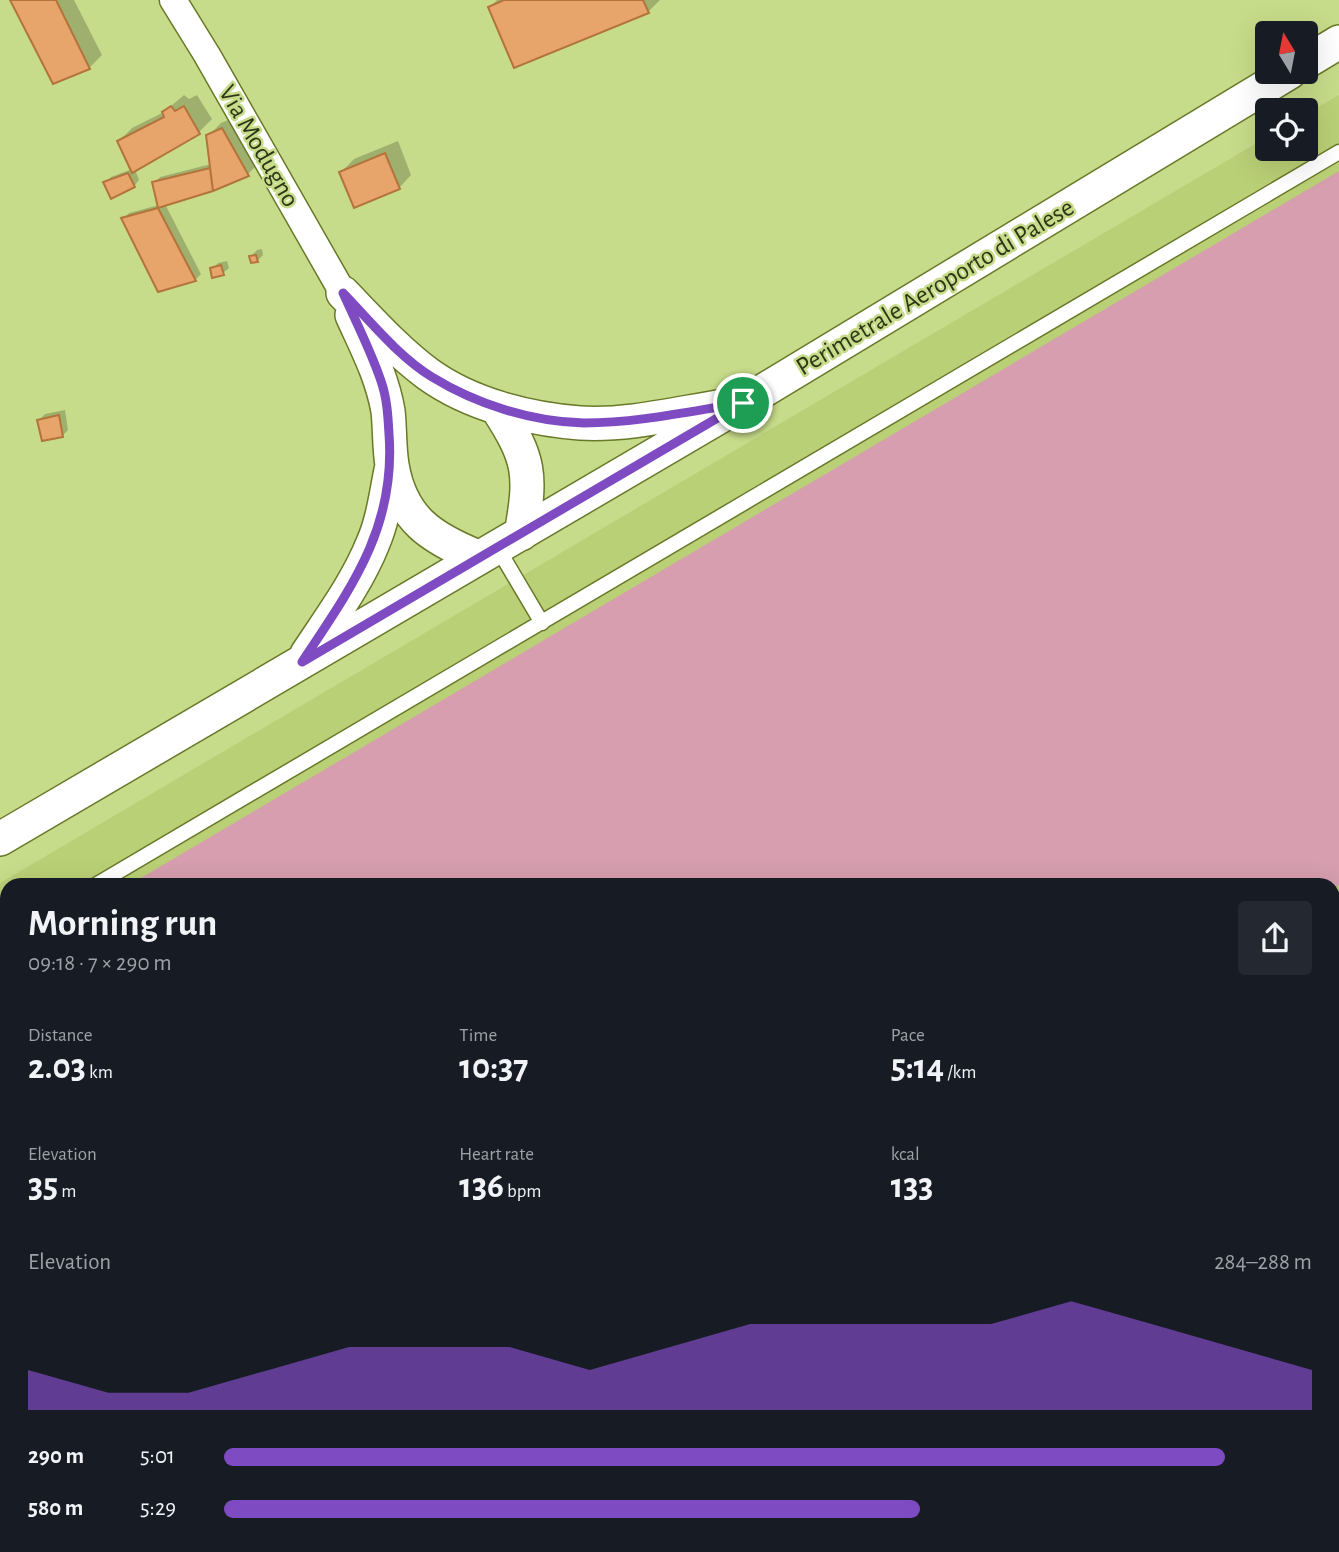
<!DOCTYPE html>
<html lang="en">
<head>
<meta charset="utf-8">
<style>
	body { margin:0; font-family:"Alegreya Sans",sans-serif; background:#242831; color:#f1f3f6; height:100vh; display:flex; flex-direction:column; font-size:26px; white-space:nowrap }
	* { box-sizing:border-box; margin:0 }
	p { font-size:23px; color:#9ea1a6 }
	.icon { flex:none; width:38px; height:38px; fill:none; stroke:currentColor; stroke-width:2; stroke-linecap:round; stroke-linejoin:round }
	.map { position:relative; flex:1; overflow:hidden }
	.sheet { position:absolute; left:0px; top:878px; width:1340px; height:674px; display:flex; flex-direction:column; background:#171b24; border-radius:21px 21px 0 0; box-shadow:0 7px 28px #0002 }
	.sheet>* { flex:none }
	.needle { width:46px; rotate:350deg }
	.tools { position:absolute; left:1255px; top:21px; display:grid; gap:14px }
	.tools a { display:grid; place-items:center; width:63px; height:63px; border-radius:7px; background:#171b24; box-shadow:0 7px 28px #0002; font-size:35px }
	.pin { position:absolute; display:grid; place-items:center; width:60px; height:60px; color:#fff; margin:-30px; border:4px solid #fff; border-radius:50%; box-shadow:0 2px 7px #0007 }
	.round { display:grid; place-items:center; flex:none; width:74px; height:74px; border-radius:7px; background:#242831 }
	.overview { display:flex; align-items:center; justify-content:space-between; height:119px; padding:0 28px }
	h1 { font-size:38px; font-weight:700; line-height:52px }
	.metrics { display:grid; grid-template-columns:repeat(3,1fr); gap:10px; height:119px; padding:7px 28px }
	.metrics div { display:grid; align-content:center }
	.metrics b { font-size:35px; font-weight:700 }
	.metrics small { font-size:19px; font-weight:400 }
	.metrics p { font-size:19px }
	.chart { height:196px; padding:14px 28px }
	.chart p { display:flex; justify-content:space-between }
	.chart svg { width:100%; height:126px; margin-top:7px; fill:#7f4bc2; opacity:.7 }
	ul { padding:0 28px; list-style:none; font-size:23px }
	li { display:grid; grid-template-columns:112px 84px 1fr; align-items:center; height:52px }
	li i { height:18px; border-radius:9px; background:#7f4bc2 }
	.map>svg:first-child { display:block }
	.built { fill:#bad076; fill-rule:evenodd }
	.green { fill:#d69eae }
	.shadow { fill:#0003 }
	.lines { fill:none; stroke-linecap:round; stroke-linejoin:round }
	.runway { stroke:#8e9e5e; stroke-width:212 }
	.building { fill:#e7a46b; stroke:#b3743b; stroke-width:2 }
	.service-casing { stroke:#687928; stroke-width:17 }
	.minor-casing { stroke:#687928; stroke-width:29 }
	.tertiary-casing { stroke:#687928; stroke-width:36 }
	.service { stroke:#fff; stroke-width:14 }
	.minor { stroke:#fff; stroke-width:26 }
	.tertiary { stroke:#fff; stroke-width:33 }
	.route-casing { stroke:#fff; stroke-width:14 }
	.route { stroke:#7f4bc2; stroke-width:9 }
	.labels { text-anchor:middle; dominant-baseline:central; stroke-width:5; stroke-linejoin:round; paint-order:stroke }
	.street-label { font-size:26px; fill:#2e3615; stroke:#c7dc8a }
</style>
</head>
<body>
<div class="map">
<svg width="1339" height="1552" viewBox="0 0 1339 1552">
	<rect width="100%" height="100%" fill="#c7dc8a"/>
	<path class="built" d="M1339 95V1552H0V883L1267 137V149H1306V114ZM7 886H1334V1545H7Z"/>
	<path class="green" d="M1339 171V885L1334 889V886L129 885Z
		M7 957V1545H219L208 1552H0V961Z
		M1339 1206V1552H753L764 1545H1334V1210Z"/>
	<path class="shadow" d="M12 0H74L102 55 89 68 54 82Z
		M497 0H660L648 12 490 7Z
		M184 95 189 99 197 95 212 119 199 132 135 169 139 180 134 186 105 183 111 177 132 169 119 141 132 128 164 112Z
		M235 117 260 162 248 174 212 190 165 204 201 274 195 280 159 290 123 219 129 213 159 205 154 183 160 177 211 164 208 136 221 123Z
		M398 141 411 175 399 188 341 172 354 159Z
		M262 249 263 255 257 261 251 256 257 250Z
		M227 261 229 268 223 273 212 269 218 263Z
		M65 410 68 430 62 436 39 420 45 414Z"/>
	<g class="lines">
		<path class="runway" d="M1334 1045 1339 1042
			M475 1552 487 1545"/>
	</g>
	<path class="building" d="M10 0H56L90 69 53 84Z
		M504 0H643L649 13 514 68 488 7Z
		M171 106 175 111 184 106 200 134 132 173 117 141 164 117 162 112Z
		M222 128 249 176 213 191 206 135Z
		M385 153 400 189 354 208 339 172Z
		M210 168 213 191 158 208 152 182Z
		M128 173 135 187 111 199 103 182Z
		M158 208 196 281 158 292 121 218Z
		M256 255 258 262 251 263 249 256Z
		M221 265 224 275 212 278 210 268Z
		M59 415 63 437 42 441 37 420Z"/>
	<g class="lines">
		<defs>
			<path id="service" d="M497 547 542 623
				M94 886 1339 152
				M0 941 7 937"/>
			<path id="minor" d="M173 0 207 55 343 293"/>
			<path id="tertiary" d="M1306 62 1339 42
				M343 293C370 321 397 351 428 374 471 405 529 419 580 423 628 426 678 413 724 406
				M352 315C366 346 382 376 388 411 390 428 389 447 392 465 401 519 431 538 478 557
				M497 408C530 459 532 474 521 534
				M307 654C330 619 357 583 373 543 383 520 386 495 391 470
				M0 839 743 403 1290 72"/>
		</defs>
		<use href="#service" class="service-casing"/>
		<use href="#minor" class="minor-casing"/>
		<use href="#tertiary" class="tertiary-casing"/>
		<use href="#service" class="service"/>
		<use href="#minor" class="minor"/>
		<use href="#tertiary" class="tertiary"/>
	</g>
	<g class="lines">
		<defs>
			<path id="route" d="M343 293C371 322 398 356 432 377 476 404 532 422 584 423 637 423 691 411 743 403L302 662C351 588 396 528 389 434 388 416 387 398 381 381 371 351 356 322 343 293Z"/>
		</defs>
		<use href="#route" class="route-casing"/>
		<use href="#route" class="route"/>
	</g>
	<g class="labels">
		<g class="street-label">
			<text transform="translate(259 146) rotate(60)">Via Modugno</text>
			<text transform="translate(935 287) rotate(-31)">Perimetrale Aeroporto di Palese</text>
		</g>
	</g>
</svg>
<div class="tools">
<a><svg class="needle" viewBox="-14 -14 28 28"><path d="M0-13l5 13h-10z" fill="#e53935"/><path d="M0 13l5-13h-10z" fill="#9ea1a6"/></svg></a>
<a><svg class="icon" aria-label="locate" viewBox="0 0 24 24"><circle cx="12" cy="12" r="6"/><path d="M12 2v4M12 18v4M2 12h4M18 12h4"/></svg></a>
</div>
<div class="pin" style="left:743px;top:403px;background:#1e9e55"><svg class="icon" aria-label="arrive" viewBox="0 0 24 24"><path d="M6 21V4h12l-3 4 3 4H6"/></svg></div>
<section class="sheet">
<div class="overview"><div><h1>Morning run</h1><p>09:18 · 7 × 290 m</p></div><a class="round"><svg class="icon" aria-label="share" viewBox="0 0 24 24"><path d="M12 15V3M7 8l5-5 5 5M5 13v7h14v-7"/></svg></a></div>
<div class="metrics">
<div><p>Distance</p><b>2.03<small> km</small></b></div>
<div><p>Time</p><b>10:37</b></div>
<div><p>Pace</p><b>5:14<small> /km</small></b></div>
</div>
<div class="metrics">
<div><p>Elevation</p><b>35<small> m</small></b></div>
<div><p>Heart rate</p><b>136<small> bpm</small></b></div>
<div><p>kcal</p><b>133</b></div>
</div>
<div class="chart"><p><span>Elevation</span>284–288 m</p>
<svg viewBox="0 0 160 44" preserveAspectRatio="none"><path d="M0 44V30L10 38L20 38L30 30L40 22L50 22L60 22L70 30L80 22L90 14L100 14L110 14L120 14L130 6L140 14L150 22L160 30V44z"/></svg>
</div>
<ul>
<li><b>290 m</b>5:01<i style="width:92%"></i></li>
<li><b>580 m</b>5:29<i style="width:64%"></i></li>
</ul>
</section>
</div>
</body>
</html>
